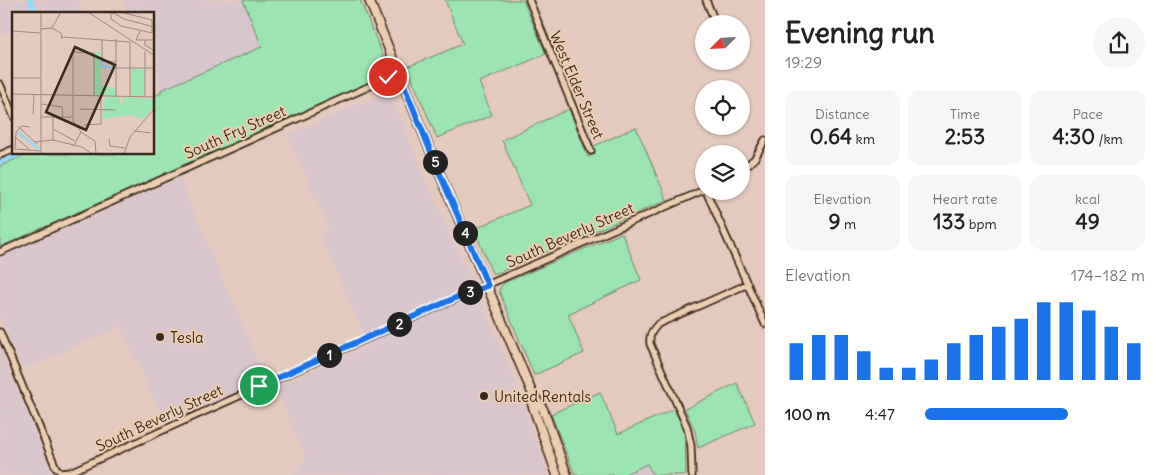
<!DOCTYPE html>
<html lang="en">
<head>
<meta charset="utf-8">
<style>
	body { margin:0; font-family:Delius,sans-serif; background:#f6f6f6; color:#222; height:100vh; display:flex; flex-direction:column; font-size:19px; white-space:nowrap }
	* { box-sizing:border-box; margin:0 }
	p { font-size:16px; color:#767676 }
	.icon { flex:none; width:28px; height:28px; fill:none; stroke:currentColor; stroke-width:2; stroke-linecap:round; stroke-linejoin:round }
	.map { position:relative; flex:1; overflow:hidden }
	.drawer { display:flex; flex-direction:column; background:#fff; width:400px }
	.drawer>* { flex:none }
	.needle { width:32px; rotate:246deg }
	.tools { position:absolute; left:695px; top:15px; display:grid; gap:10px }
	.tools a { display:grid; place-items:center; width:55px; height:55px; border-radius:50%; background:#fff; box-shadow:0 1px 4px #0004; font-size:25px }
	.pin { position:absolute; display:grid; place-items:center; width:42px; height:42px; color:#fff; margin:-21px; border:2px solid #fff; border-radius:50%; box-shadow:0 1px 5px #0007 }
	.km { position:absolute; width:25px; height:25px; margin:-12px; border-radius:50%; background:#222; color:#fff; font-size:14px; line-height:25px; text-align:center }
	.round { display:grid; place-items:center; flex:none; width:52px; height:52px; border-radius:26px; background:#f6f6f6 }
	.headline { display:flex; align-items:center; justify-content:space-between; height:85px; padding:0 20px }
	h1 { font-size:28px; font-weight:700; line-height:38px }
	.figures { display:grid; grid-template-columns:repeat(3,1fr); gap:8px; height:85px; padding:5px 20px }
	.figures div { display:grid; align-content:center; border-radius:12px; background:#f6f6f6; text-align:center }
	.figures b { font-size:21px; font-weight:700 }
	.figures small { font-size:14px; font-weight:400 }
	.figures p { font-size:14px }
	.chart { height:140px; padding:10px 20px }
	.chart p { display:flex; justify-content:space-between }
	.chart svg { width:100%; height:90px; margin-top:5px; stroke:#1a73e8; stroke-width:6 }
	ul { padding:0 20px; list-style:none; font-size:16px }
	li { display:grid; grid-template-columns:80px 60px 1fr; align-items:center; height:38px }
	li i { height:12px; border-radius:6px; background:#1a73e8 }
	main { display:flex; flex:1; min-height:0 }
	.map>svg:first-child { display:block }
	.built { fill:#d9c5cc }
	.green { fill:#9ce4b2; stroke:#6c8768 }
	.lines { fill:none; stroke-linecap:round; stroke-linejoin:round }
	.canal { stroke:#96d7f8; stroke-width:5.5 }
	.minor-casing { stroke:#3b2a1e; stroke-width:9 }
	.secondary-casing { stroke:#3b2a1e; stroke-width:11 }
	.minor { stroke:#ebcdb2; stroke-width:5.5 }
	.secondary { stroke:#ebcdb2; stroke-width:8 }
	.route-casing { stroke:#fff; stroke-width:10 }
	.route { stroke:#1a73e8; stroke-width:6 }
	.poi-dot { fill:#3b2a1e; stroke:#ebcdb2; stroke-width:2 }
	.labels { text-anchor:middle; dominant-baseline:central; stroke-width:4; stroke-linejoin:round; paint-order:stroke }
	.street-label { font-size:15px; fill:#3b2a1e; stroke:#ebcdb2 }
	.poi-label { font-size:15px; fill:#3b2a1e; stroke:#ebcdb2; text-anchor:start }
	.inset-river { fill:none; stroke:#96d7f8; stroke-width:2.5 }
	.inset-road { fill:none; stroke:#a0897e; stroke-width:1 }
	.view { fill:#3b2a1e; fill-opacity:0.15; stroke:#3b2a1e; stroke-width:2.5 }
	.inset-edge { fill:none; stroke:#3b2a1e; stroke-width:2.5 }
</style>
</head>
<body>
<main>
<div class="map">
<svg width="765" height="475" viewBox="0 0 765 475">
	<rect width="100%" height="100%" fill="#e3c9be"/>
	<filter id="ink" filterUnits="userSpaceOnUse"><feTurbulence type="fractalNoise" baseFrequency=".02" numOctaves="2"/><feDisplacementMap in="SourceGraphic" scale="10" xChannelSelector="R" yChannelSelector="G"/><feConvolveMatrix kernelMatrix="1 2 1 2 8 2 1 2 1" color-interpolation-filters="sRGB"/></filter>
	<g filter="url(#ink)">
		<path class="built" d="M0 0H79L84 14H14V29L0 35Z
			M123 0H243L263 47 161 90 154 74V14H128Z
			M389 91 428 185 509 366 548 475H293L306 457 275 387 369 346 319 233 329 228 288 135Z
			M179 178 266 379 164 423 121 326 23 369 0 318V257Z
			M0 348 53 475H0Z
			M648 464 653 475H623Z"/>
		<path class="green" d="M243 0H360L390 73 0 247V166L27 154H154V96L161 93V90L262 47Z
			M445 0H523L546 54 479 82 492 115 437 138 407 67 463 44Z
			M569 109 588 157 595 154 592 147 636 127 667 200 498 273H492L474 229 530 205 502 140Z
			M622 233 641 280 568 314 584 353 534 375 499 291 501 286 506 282Z
			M737 383 755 423 698 448 695 431 685 409Z
			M600 392 618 434 674 409 685 432 686 475H653L647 464 623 475H575L551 414Z"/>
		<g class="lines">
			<path class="canal" d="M30 0 36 14
				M0 162 20 154"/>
			<defs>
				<path id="minor" d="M529 0 591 151
					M706 0 716 24
					M0 84 14 117
					M0 155 14 149
					M741 171 755 158 765 140
					M706 191 765 324
					M0 252 399 73
					M0 332 56 468 62 473 70 472 464 295 704 190
					M692 475 691 446 687 427 650 344C649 334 652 331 658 324L748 284"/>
				<path id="secondary" d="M369 0 437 167 533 395 543 409 567 475
					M533 395 532 404 557 475"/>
			</defs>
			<use href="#minor" class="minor-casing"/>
			<use href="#secondary" class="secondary-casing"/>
			<use href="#minor" class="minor"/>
			<use href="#secondary" class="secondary"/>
		</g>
	</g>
	<g class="lines" filter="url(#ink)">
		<defs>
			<path id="route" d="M259 386 464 294 488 286 437 167 399 73 388 77"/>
		</defs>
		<use href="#route" class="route-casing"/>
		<use href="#route" class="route"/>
	</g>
	<g class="poi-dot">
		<circle cx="160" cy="337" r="5"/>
		<circle cx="484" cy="396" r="5"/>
	</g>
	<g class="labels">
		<g class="street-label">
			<text transform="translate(577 85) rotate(67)">West Elder Street</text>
			<text transform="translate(235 132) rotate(-24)">South Fry Street</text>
			<text transform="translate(570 235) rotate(-24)">South Beverly Street</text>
			<text transform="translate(159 418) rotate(-25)">South Beverly Street</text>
		</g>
		<g class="poi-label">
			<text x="170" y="337">Tesla</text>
			<text x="494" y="396">United Rentals</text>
		</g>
	</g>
	<g transform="translate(12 12)">
		<rect width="142" height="142" fill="#e3c9be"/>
		<path d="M82 40H89V73L104 77V84L82 83ZM119 57H133L132 84H119ZM93 85H107L108 91H111V85L142 87V94L132 107 118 103 90 107Z" fill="#9ce4b2"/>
		<path class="inset-river" d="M89 48 90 55H103M5 120 27 137"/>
		<path class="inset-road" d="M76 0 143 44M87 0 102 1 112 7 142 15M99 1V7L109 14 140 21V8L112 1M40 16 49 21 50 27M29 17 40 16 49 0M0 19 29 21M128 19 124 28H143M50 25 118 30V84M90 27V49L104 50M133 28V33L143 39M104 56H143M0 66H29M0 82 143 85M82 83V41L61 40V109L69 120 83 129 84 142M104 84V27M133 85V39M30 92 50 95 51 105M68 97 104 98M21 102 22 83M29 105H60M72 113 89 112V84M6 114 25 132M18 115 10 114 4 120 3 137 29 139M41 117 63 129M123 119 139 121M3 125 17 137M97 127 98 134 113 136M41 128V105M22 130 41 128 70 135 80 142M61 135 69 120M29 142V0M112 142 118 125 143 96"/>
		<path class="view" d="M63 35 103 53 74 118 34 100Z"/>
		<rect width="142" height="142" class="inset-edge"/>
	</g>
</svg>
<div class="tools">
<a><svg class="needle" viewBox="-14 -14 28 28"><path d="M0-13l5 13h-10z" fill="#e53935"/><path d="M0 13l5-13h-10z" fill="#767676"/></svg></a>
<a><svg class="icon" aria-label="locate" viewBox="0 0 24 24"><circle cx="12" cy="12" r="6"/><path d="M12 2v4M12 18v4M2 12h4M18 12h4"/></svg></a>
<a><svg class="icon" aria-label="layers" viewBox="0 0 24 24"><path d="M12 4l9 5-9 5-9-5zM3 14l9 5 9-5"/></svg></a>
</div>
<div class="pin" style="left:259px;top:386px;background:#1e9e55"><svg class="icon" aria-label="arrive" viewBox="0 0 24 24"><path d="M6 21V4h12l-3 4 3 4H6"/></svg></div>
<div class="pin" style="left:388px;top:77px;background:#d93025"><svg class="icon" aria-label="check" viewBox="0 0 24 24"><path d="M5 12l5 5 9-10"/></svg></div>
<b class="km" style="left:329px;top:355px">1</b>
<b class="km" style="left:399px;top:324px">2</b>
<b class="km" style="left:470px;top:292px">3</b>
<b class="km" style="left:465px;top:233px">4</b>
<b class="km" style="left:435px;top:162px">5</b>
</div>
<section class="drawer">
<div class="headline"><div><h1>Evening run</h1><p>19:29</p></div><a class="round"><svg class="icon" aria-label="share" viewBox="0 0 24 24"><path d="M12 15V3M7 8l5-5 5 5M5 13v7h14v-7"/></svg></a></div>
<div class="figures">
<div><p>Distance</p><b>0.64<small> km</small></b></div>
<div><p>Time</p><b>2:53</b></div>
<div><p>Pace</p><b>4:30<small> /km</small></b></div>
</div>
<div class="figures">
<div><p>Elevation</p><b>9<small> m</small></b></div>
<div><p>Heart rate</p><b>133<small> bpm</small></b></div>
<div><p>kcal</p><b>49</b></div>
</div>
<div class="chart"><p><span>Elevation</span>174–182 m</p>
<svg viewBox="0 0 160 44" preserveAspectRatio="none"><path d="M5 44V26M15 44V22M25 44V22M35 44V30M45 44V38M55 44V38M65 44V34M75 44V26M85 44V22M95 44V18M105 44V14M115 44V6M125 44V6M135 44V10M145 44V18M155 44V26"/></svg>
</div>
<ul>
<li><b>100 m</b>4:47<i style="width:65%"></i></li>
</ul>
</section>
</main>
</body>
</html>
